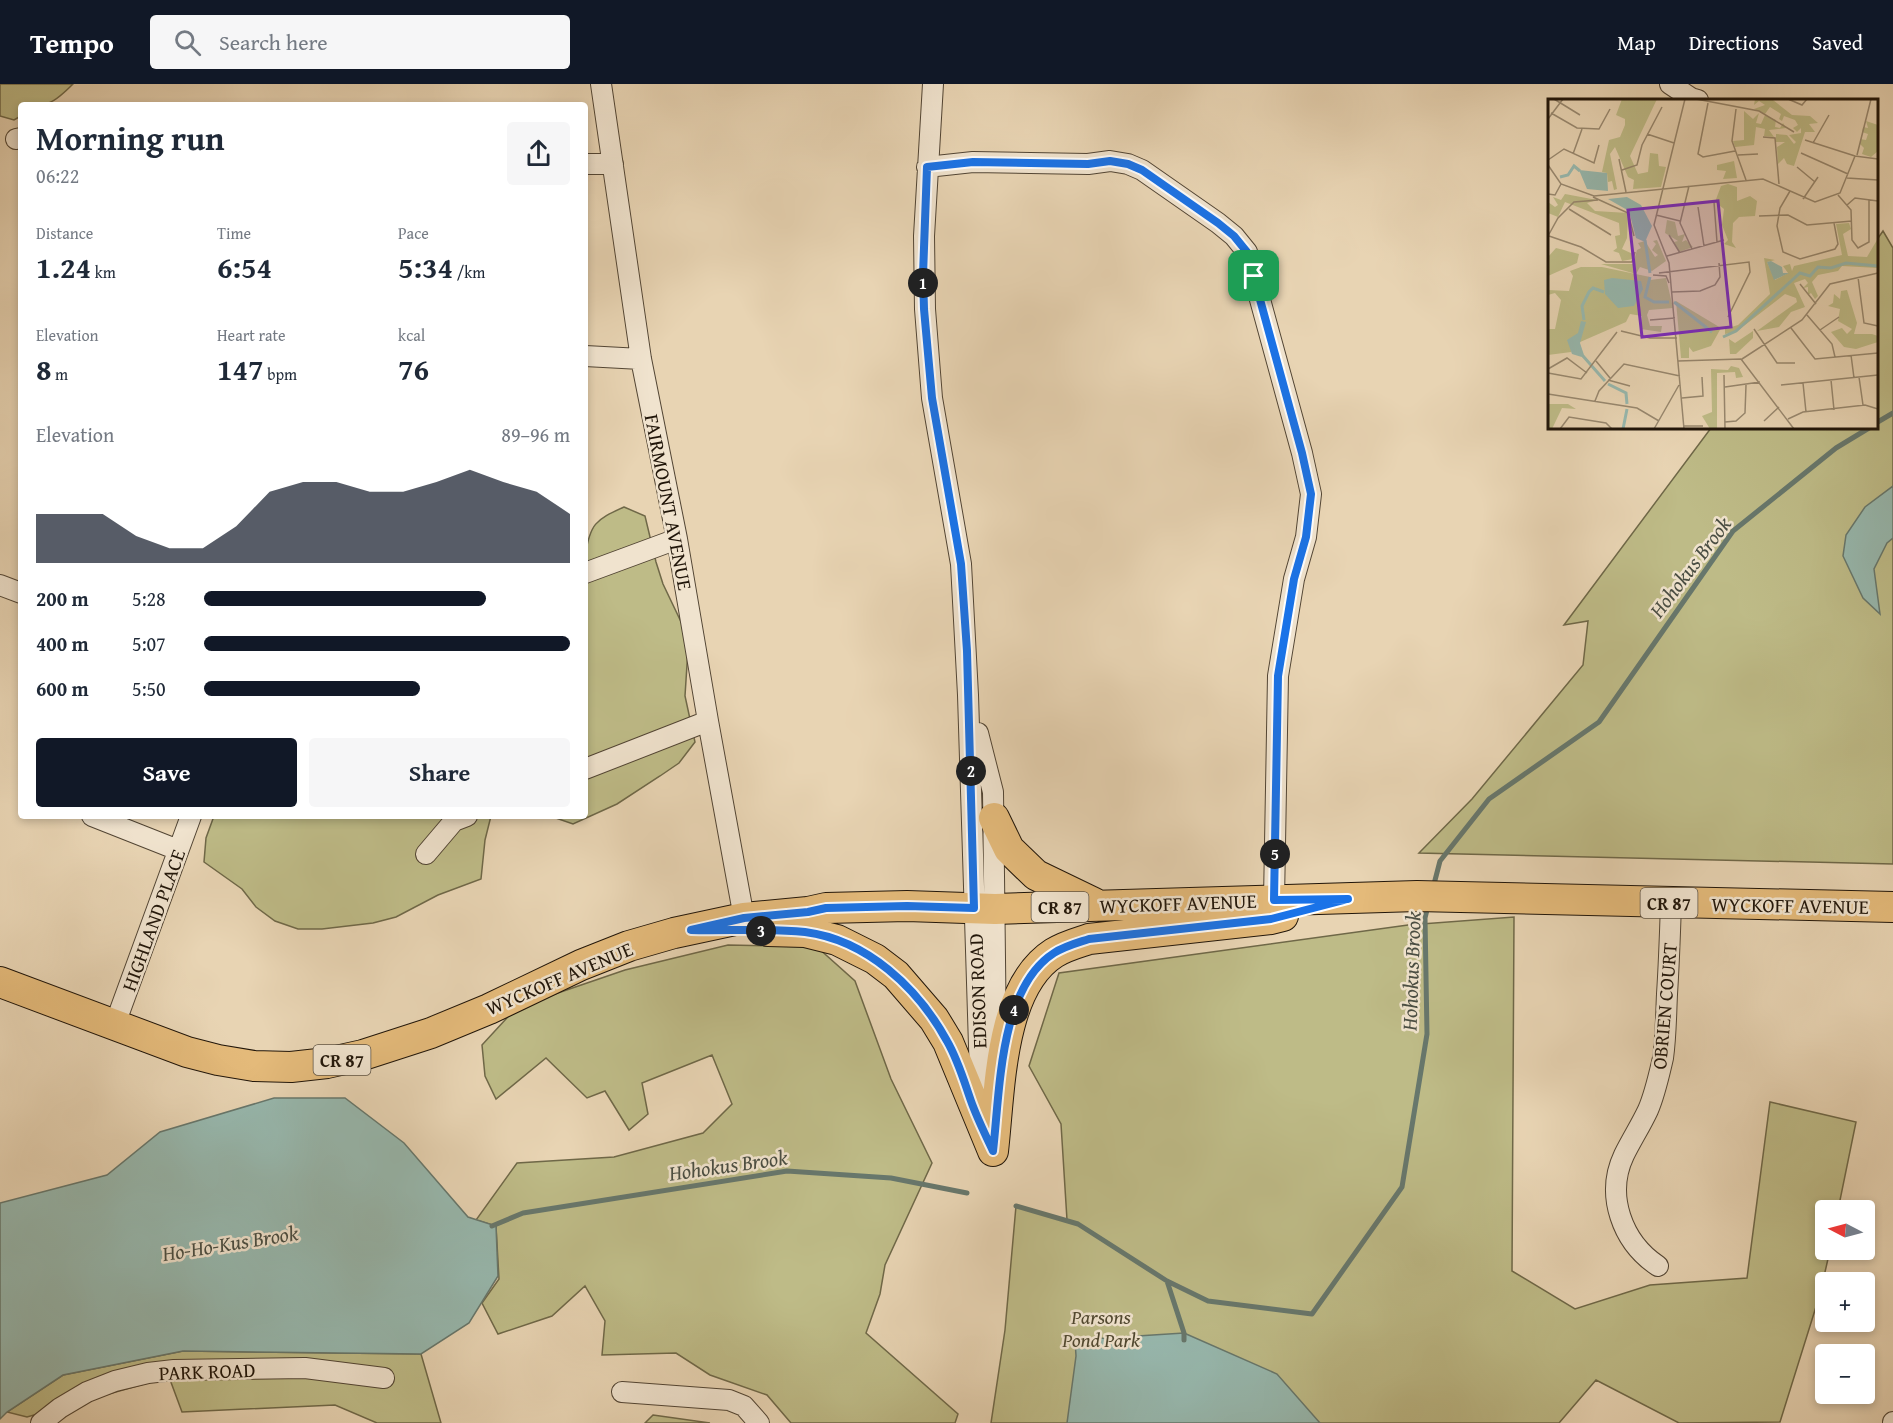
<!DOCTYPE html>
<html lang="en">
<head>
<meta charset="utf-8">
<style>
	body { margin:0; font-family:"Gentium Book Plus",serif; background:#f6f6f7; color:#1f2937; height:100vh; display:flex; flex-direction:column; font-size:22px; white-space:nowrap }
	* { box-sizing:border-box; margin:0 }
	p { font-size:20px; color:#747a83 }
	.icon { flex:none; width:33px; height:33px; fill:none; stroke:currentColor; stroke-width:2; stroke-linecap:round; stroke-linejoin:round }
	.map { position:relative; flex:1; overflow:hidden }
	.drawer { position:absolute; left:18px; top:18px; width:570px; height:717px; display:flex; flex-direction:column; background:#fff; border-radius:6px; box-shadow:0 3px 9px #0003 }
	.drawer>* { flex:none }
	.needle { width:39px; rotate:276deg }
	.fabs { position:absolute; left:1815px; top:1116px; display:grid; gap:12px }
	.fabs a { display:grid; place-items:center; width:60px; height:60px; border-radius:6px; background:#fff; box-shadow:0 3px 9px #0003; font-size:30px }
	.pin { position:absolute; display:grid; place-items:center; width:51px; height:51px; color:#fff; margin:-26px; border-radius:12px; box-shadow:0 3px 9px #0006 }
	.km { position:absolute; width:30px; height:30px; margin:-15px; border-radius:50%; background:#222; color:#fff; font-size:16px; line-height:30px; text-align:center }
	.round { display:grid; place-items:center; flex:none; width:63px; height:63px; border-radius:6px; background:#f6f6f7 }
	.overview { display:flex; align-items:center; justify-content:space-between; height:102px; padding:0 18px }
	h1 { font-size:33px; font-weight:600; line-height:45px }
	.stats { display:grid; grid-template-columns:repeat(3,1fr); gap:9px; height:102px; padding:6px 18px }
	.stats div { display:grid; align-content:center }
	.stats b { font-size:30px; font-weight:600 }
	.stats small { font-size:16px; font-weight:400 }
	.stats p { font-size:16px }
	.chart { height:168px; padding:12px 18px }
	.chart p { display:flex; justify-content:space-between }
	.chart svg { width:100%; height:108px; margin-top:6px; fill:#111827; opacity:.7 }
	.primary-button { display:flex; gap:12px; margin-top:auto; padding:12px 18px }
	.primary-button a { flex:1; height:69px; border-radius:6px; background:#111827; color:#fff; font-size:24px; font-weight:600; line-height:69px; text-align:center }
	.primary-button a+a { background:#f6f6f7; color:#1f2937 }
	ul { padding:0 18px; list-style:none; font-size:20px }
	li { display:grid; grid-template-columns:96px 72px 1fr; align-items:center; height:45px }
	li i { height:15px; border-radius:8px; background:#111827 }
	header { display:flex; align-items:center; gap:36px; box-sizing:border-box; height:84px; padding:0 30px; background:#111827; color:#fff }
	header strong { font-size:28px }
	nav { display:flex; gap:33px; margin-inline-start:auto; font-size:21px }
	.search { width:420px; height:54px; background:#f6f6f7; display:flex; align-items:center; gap:15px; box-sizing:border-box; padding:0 21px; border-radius:6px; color:#747a83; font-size:22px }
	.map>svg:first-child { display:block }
	.green { fill:#bebb87; stroke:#6f6848; stroke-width:1.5 }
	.water { fill:#97b8ae; stroke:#67776c; stroke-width:1.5 }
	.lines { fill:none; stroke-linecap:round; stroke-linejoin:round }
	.stream { stroke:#67776c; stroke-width:5 }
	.street-casing { stroke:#524534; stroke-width:22 }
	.primary-casing { stroke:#201509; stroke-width:32 }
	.street { stroke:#f0e3ce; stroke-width:20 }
	.primary { stroke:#e4ba7a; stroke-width:30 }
	.route-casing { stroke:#fff; stroke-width:12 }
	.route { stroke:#1a73e8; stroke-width:8 }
	.labels { text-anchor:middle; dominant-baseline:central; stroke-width:5; stroke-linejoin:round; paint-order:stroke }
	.shield { fill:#f0e3ce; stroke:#5e5344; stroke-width:1.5 }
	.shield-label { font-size:18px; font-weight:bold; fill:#201509 }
	.street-label { font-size:20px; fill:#201509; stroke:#f0e3ce }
	.park-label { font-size:20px; font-style:italic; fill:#4f472f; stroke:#f0e3ce }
	.water-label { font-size:21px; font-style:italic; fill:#4a4e43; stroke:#f0e3ce }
	.inset-river { fill:none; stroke:#97b8ae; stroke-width:3 }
	.inset-road { fill:none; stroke:#98886f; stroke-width:1.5 }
	.view { fill:#7b2cbf; fill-opacity:0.15; stroke:#7b2cbf; stroke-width:3 }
	.inset-edge { fill:none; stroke:#201509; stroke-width:3 }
</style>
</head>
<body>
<header>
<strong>Tempo</strong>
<div class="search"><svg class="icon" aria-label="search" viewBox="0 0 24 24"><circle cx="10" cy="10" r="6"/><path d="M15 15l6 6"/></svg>Search here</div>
<nav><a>Map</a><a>Directions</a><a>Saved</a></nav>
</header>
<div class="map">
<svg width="1893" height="1339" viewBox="0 0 1893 1339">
	<rect width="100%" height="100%" fill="#e8d4b3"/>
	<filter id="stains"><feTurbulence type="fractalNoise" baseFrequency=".00333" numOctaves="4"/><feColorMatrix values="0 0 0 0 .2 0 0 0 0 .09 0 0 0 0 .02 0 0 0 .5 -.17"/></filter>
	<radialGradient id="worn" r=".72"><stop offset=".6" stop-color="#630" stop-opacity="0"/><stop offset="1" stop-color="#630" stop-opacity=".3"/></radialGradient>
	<path class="green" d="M0 0H73C52 21 50 21 21 21V32L14 36 0 32Z
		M1883 147 1893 164V780L1419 769 1472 715 1583 581 1588 537 1564 541 1711 344H1876V157Z
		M624 423 645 432 656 478 663 500 683 542 688 565 685 612 695 658 679 679 660 692 617 720 573 740 550 732H585V472C590 440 595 436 624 423Z
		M214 732H491L485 756 481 795 438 811 396 833 373 839 322 845H298L275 837 256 823 242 805 204 778 206 754Z
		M1514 833 1512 1187 1575 1225 1650 1201 1747 1194 1770 1018 1856 1038 1838 1126H1826V1166H1830L1820 1210 1780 1338 1679 1339 1596 1296 1559 1339H991L1005 1246 1016 1122 1067 1136 1061 1040 1029 982 1059 889 1408 841Z
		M728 861 817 863 855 897 891 995 932 1079 885 1181 880 1210 866 1249 958 1330 955 1339H791L767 1311 710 1291 676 1269 602 1271 605 1237 585 1202 552 1232 498 1250 482 1219 499 1195 496 1142 476 1136 517 1079 614 1073 703 1049 732 1020 712 971 642 999 648 1030 629 1046 605 1007 587 1014 546 974 496 1015 485 992 482 961 517 923 625 886Z
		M183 1267 421 1270 441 1339H377L335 1321 182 1328 169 1293 27 1333 7 1328 63 1291Z
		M653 1331 710 1339H645Z"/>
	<path class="water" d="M1893 402V454L1887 459 1874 485 1880 530 1863 514 1843 472 1846 451 1865 423Z
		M274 1014H345L404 1059 468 1133 496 1142 498 1192 469 1239 421 1270 183 1267 63 1291 7 1328 0 1335V1119L107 1091 160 1048Z
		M1184 1249 1277 1290 1320 1339H1067L1076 1272 1075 1256Z"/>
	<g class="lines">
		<path class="stream" d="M1876 339 1893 329
			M1433 804 1440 777 1489 715 1599 638 1733 447 1836 364 1869 344
			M1016 1122 1078 1140 1167 1197 1208 1217 1312 1230 1402 1103 1427 950 1425 834 1428 822
			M492 1142 523 1129 787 1087 891 1094 967 1109
			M1167 1197 1184 1249V1256"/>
		<defs>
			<path id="street" d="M601 0 641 275 677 455 708 637 744 834
				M933 0 924 152 925 225 932 314 961 480 968 611 980 994 986 1025
				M1670 0 1691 14 1698 16
				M16 55 21 54
				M585 80H613
				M927 83 973 78 1088 80 1110 77 1128 80 1142 86 1218 139 1234 152 1247 168 1302 369 1311 410 1306 453 1294 495 1278 592 1274 816
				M585 272 641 275
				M585 489 677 455
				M0 501 21 509
				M978 649 993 708 996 959
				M585 685 708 637
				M92 732 178 766
				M426 770 454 737 467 732
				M115 940 191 732
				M1658 1182C1622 1158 1605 1111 1624 1071 1632 1055 1641 1041 1648 1026 1655 1010 1659 991 1663 974 1666 953 1666 931 1667 910 1669 880 1670 850 1671 819
				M622 1308 729 1316 744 1322 759 1339
				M41 1339 60 1324 87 1308 115 1297 148 1289 174 1286 305 1284 384 1294
				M1893 1339V1338"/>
			<path id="primary" d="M994 734 1009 765 1036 791 1094 819
				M768 847 805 848 837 856 875 875 896 891 934 935 948 958 993 1067
				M0 898 187 968 218 976 254 982 291 983 327 979 363 971 431 949 489 925 581 881 629 862 674 849 744 834 808 828 826 824 907 822 995 825 1417 812 1893 823
				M993 1067C1000 1008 999 904 1054 869 1065 862 1077 859 1089 855L1271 835 1283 832"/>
		</defs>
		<use href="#street" class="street-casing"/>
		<use href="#primary" class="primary-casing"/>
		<use href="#street" class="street"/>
		<use href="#primary" class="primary"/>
	</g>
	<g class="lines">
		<defs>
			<path id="route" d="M1110 77 1128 80 1142 86 1218 139 1234 152 1247 168 1302 369 1311 410 1306 453 1294 495 1278 592 1274 816 1348 815 1271 835 1089 855C1077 859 1065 862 1054 869 999 904 1000 1008 993 1067 985 1050 977 1034 971 1017 964 997 958 976 947 957 918 904 867 856 805 848 767 844 728 847 691 846L744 834 808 828 826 824 907 822 974 824 967 567 961 480 932 314 924 225 923 191 927 83 973 78 1088 80Z"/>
		</defs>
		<use href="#route" class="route-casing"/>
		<use href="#route" class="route"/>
	</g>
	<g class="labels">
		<g class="shield">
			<rect x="1640.5" y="804" width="57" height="30" rx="4.5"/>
			<rect x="1031.5" y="808" width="57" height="30" rx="4.5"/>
			<rect x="313.5" y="961" width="57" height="30" rx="4.5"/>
		</g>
		<g class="shield-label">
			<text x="1669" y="819">CR 87</text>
			<text x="1060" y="823">CR 87</text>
			<text x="342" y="976">CR 87</text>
		</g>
		<g class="street-label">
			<text transform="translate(669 418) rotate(79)">FAIRMOUNT AVENUE</text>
			<text transform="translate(1178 819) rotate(-2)">WYCKOFF AVENUE</text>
			<text transform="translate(1790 821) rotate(1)">WYCKOFF AVENUE</text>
			<text transform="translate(153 836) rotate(-70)">HIGHLAND PLACE</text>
			<text transform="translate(559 894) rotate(-23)">WYCKOFF AVENUE</text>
			<text transform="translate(977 907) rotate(-92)">EDISON ROAD</text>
			<text transform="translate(1664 922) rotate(-85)">OBRIEN COURT</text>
			<text transform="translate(207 1287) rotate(-2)">PARK ROAD</text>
		</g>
		<g class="park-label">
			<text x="1101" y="1232">Parsons<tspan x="1101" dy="23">Pond Park</tspan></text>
		</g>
		<g class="water-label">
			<text transform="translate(1690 483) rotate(-53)">Hohokus Brook</text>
			<text transform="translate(1411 887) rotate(-88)">Hohokus Brook</text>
			<text transform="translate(728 1081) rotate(-8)">Hohokus Brook</text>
			<text transform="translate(230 1159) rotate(-9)">Ho-Ho-Kus Brook</text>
		</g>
	</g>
	<g transform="translate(1548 15)">
		<rect width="330" height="330" fill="#e8d4b3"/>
		<path d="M74 0H109L82 57 90 75 100 73 102 54 110 55 111 67 118 68 113 88 85 90 86 81 80 78 67 48 62 55 69 90 66 91 64 82 60 83 59 74 54 73 61 41 72 38 77 26V20L68 16ZM207 0 225 1 244 16 262 17 270 24 261 25 267 33H257L246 67 239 65 236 59 230 65 229 48 237 43H228V35L239 36 246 45 248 43 241 36 253 34V29L249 33 245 29 250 26 247 21 236 17 234 22 231 20 233 15 222 8 217 15 206 10 217 6 211 2 206 6ZM196 12 205 20 211 14 208 24 213 25 217 16 228 21 227 28 232 29 235 24 238 29 221 31 226 38 216 37 217 30 208 28 206 46 187 48 185 42 196 41ZM318 22 330 26V52L323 58 314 55 316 49 312 45V40L318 41 320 35 314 33 315 28 320 29ZM186 62 189 79 175 80 178 72 169 71V66ZM180 85 189 88V102L202 97 209 102 207 117 191 118 185 124 184 143 188 149 176 145 180 141 174 126 176 110 167 103 173 87ZM17 95 49 101 39 104 47 112 80 114 79 139 74 150 85 155V160L74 162 71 154 65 152 69 149 67 137 72 136 71 124 17 103 10 118 0 114V103L7 108 10 106 5 98 13 101ZM330 110V169L294 167 290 172 270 176 264 183 270 197 267 200 263 194 260 196V188L255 189 260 184 257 180 246 184 257 208 243 213 231 228 209 232 249 203 248 199 237 195 188 233 177 235V230L190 226 222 195 216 159 227 161 219 163 227 181 240 174 235 167 242 165 244 172 246 167 294 156 288 125 301 124 303 130 295 135 300 157 319 158 329 141ZM119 121 127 123 130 137 137 135 134 143 138 141 145 148 131 153 126 143 130 142 117 134ZM109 141 118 162 104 172 92 168 88 175 53 165H85L89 151 93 149 90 144 97 142 107 158 110 156 104 151 108 145 105 142ZM8 149 31 155 29 164 0 177V158ZM33 168H54L102 178V181L118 179 125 209 101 211 99 216 102 227H114L113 233 93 230 94 217 82 215 78 223 23 247V253L0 256V230H7L13 201 7 194 0 196V191L21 192 25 177 22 172ZM299 191 309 224 306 235H324L330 237V243L308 250 296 248 283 233 294 229 299 235 304 230 290 222 292 210 280 207 285 204 286 195 292 200 293 192ZM128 202 173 229 163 247 145 253 141 248V259H133ZM205 232V239L188 255H182L181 240 187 244ZM183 267 191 269 195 278 188 279 187 273 169 274V330H162L154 317 164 313 163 270 180 271ZM0 305H20L28 310 14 309 4 330H0Z" fill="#bebb87"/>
		<path d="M31 71 59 74 60 92 39 90ZM79 98 93 106 104 127 97 143 88 139 81 112 60 100ZM223 162 234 168 235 174H241L226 181 219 163ZM64 179 93 182 95 190 86 207 70 209 57 195 56 181ZM33 222 38 223 32 244 37 259 24 255 19 241 30 234Z" fill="#97b8ae"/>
		<path class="inset-river" d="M12 78 20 76 26 67 32 72M97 141 102 174M102 178 97 198 106 203H121M126 203 164 233M36 221 34 207 41 193 45 189 56 193M175 238 188 232 252 174 262 177 270 168 283 169 298 164 330 167M35 257 57 282M60 285 78 294 79 305M75 330 79 310"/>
		<path class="inset-road" d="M6 0 32 16M148 0 211 12 246 33M240 0 254 6 259 0M160 4 150 55 155 58 187 52M188 10 184 42 198 81M3 14 29 29 51 30 62 10M0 20 15 0M99 35 126 44M215 38 227 39 231 85M257 41 307 57M265 44 281 16M253 54 300 75M25 55 34 30M190 56 210 55M309 56 323 0M71 60 78 93M0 61 16 50 46 64 51 46M0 66 13 85 46 97 215 80 267 103 292 94 307 57 330 60M249 68 267 83M74 71 89 66 94 46 114 8M299 79 330 81M141 87 132 124 144 150M242 92 232 109 229 127 235 153 252 160 287 150 290 145 286 124M0 95 7 96 13 85M290 96 303 111 304 141 310 149 321 143V101M45 98 80 114 86 137M255 100 270 78M166 103 169 143M299 106 307 99 330 102M150 108 156 147M21 110 63 136M108 116 132 122M211 117 240 116 259 126 304 122M121 136 132 154M0 137 10 119 26 103 50 101M1 137 33 148 58 163H84L87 153M119 157 176 141M111 174 201 163 202 173 180 218M105 176 118 177 121 184M310 178 316 224 330 227M252 185 268 205M124 193 152 192 167 186 172 178 171 164M259 216 284 245 287 258M102 221 127 219M243 229 267 260 330 254M206 230 229 264H247M272 231 291 218M73 232 102 239H129M303 256 306 279M194 260 254 221 282 185 330 174M48 262 62 279M130 262 193 260 246 330M0 270 19 259 39 274M0 274 33 280 69 233M176 276 177 330M311 278 315 306M60 281 82 287M283 281 286 311M255 284 258 313M233 286 330 276M177 288 212 283M0 295 89 309 111 322M134 299 155 297 154 278M47 302 51 292 76 265 132 277M240 320 255 313 317 306 330 310M216 322 231 308M177 323 188 322 197 314 198 286M136 327H155M12 330 21 318 58 324 64 330M106 330 131 286M136 330 121 164 106 126 137 0"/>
		<path class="view" d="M170 102 183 228 94 238 80 111Z"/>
		<rect width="330" height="330" class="inset-edge"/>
	</g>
	<rect width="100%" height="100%" filter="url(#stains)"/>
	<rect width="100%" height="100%" fill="url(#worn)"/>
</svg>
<div class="fabs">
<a><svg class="needle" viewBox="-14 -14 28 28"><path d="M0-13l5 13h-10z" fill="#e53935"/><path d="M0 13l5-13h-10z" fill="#747a83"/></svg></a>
<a>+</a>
<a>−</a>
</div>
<div class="pin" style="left:1254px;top:192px;background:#1e9e55"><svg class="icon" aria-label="arrive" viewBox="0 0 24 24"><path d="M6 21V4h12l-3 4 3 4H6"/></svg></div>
<b class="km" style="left:923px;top:199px">1</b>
<b class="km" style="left:971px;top:687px">2</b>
<b class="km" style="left:761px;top:847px">3</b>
<b class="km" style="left:1014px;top:926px">4</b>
<b class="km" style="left:1275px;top:770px">5</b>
<section class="drawer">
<div class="overview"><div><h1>Morning run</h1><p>06:22</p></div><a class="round"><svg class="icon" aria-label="share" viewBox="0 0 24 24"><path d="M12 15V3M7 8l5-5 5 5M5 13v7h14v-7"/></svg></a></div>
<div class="stats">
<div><p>Distance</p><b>1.24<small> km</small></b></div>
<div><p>Time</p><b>6:54</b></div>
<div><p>Pace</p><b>5:34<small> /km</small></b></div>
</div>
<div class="stats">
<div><p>Elevation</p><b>8<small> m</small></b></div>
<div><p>Heart rate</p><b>147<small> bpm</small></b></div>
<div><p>kcal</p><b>76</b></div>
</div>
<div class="chart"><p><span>Elevation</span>89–96 m</p>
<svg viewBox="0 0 160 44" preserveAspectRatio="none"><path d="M0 44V24L10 24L20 24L30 33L40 38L50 38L60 29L70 15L80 11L90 11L100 15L110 15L120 11L130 6L140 11L150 15L160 24V44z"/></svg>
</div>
<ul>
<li><b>200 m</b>5:28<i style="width:77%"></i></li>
<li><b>400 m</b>5:07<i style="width:100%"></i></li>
<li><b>600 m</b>5:50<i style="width:59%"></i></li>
</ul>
<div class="primary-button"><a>Save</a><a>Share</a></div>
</section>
</div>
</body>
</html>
